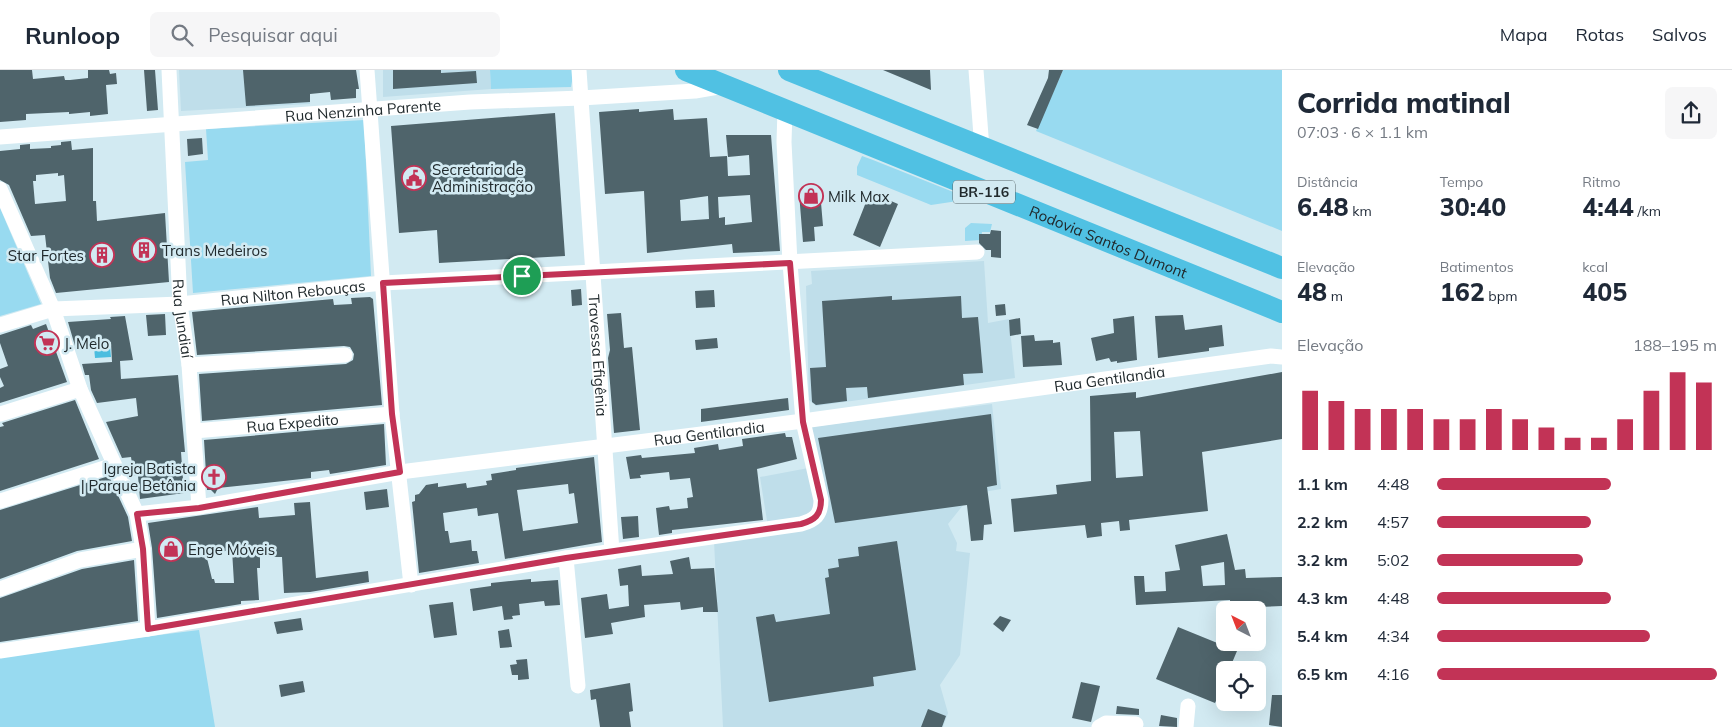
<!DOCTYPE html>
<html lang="pt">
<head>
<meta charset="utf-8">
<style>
	body { margin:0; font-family:Mulish,sans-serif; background:#f6f6f7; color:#1f2937; height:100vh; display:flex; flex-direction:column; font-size:19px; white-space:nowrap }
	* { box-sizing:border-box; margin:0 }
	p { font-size:16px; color:#747a83 }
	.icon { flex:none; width:28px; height:28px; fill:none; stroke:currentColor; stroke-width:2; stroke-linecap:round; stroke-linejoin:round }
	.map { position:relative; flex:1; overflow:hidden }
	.sheet { display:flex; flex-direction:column; background:#fff; width:450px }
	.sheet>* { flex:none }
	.needle { width:32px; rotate:318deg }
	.buttons { position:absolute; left:1216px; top:531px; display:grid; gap:10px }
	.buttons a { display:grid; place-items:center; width:50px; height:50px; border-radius:8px; background:#fff; box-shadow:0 5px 20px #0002; font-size:25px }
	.pin { position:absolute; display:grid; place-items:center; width:42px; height:42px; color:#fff; margin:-21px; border:2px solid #fff; border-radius:50%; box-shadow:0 1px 5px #0007 }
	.round { display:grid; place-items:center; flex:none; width:52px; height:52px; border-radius:8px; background:#f6f6f7 }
	.headline { display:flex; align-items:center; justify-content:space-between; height:85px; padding:0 15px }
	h1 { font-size:28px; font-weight:800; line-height:38px }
	.stats { display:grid; grid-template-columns:repeat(3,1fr); gap:8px; height:85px; padding:5px 15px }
	.stats div { display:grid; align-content:center }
	.stats b { font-size:25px; font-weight:800 }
	.stats small { font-size:14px; font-weight:400 }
	.stats p { font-size:14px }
	.chart { height:140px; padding:10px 15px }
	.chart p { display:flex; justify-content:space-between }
	.chart svg { width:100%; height:90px; margin-top:5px; stroke:#c23356; stroke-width:6 }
	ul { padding:0 15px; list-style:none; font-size:16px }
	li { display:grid; grid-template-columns:80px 60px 1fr; align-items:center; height:38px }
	li i { height:12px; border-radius:6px; background:#c23356 }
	header { display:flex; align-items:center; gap:30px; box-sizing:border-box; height:70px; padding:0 25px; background:#fff; border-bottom:1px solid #e0e1e3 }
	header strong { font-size:24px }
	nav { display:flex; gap:28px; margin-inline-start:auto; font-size:18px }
	.search { width:350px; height:45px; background:#f6f6f7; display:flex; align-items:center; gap:12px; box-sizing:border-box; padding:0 18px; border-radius:8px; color:#747a83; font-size:19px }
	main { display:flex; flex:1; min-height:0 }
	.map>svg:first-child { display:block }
	.built { fill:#bfdeea }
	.green { fill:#98daf0 }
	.water { fill:#4bbddf }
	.building { fill:#4f646b; fill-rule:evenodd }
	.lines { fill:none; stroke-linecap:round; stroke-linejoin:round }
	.minor { stroke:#fff; stroke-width:15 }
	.highway { stroke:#50c1e3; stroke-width:22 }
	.route-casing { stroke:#fff; stroke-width:10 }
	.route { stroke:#c23356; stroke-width:6 }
	.labels { text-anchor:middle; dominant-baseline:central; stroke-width:5; stroke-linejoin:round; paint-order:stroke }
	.shield { fill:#d2eaf2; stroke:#566468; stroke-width:1 }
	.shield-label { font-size:14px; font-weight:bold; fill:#212a2d }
	.street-label { font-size:15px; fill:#212a2d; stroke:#d2eaf2 }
	.poi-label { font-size:15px; fill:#212a2d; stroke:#d2eaf2; text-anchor:start }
</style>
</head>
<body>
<header>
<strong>Runloop</strong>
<div class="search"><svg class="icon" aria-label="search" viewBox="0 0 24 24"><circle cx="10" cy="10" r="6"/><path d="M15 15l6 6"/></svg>Pesquisar aqui</div>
<nav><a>Mapa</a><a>Rotas</a><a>Salvos</a></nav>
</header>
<main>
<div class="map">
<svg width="1282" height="657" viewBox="0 0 1282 657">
	<rect width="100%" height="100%" fill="#d2eaf2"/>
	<path class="built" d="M179 0H308L310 34 181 41Z
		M383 0H490L491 19 383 27Z
		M984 191 988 253 1009 249 1015 308 816 336 809 330 806 216 812 214 811 201Z
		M992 334 1001 419 972 424 948 454 957 473 956 481 970 483 960 585 940 615 948 643 943 657H723L714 471 769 463 760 407 819 396 810 357Z"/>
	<path class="green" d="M490 0H574L571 17 491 19Z
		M1063 0H1282V161L1036 61Z
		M364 50 371 206 193 223 185 92 208 90 206 59Z
		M862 86 873 90 971 129 931 135 857 105V97Z
		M0 138 41 234 0 246Z
		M971 153 992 154 990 162H982L981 170 965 171V158Z
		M199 560 215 657H0V585Z"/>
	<path class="water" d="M110 276 111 287 95 288 94 277Z"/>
	<path class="building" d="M0 0H32L33 9 64 6 65 10H70L88 8V0H109L110 4 116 3 117 14 106 15 108 44 90 46V42L69 44V42L26 44V50L0 52Z
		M144 0H155L158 40 147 41Z
		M243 0H356L359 19H356V28L331 30 330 22 310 24V32L246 36Z
		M393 0H441V3L476 1 477 13 393 19Z
		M883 0H930L931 20Z
		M1049 0H1063L1038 59 1027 55 1048 8Z
		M639 39V42L673 39 674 50 707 48 710 87 727 86 728 106 750 105 749 85 728 87 726 65H771L780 181 733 183 732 174 647 183 644 121 605 124 599 42ZM750 125 752 152 725 155V147L719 148 718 127ZM708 126 709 149 681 151 680 130Z
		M555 43 565 186 439 193 437 160 399 163 391 56Z
		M202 68 203 84 188 86 187 69Z
		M71 71 72 80 93 78V131H96L97 151 165 143 169 212 56 223 50 208 45 165 31 166 9 115 0 110V81L20 79V75L30 74V79L51 78V76L61 75V72ZM58 103V106L64 105 66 131 35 134 33 111H36V105Z
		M820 121 823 156 814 157 815 171 803 172 799 123Z
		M870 122 898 134 880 177 853 165Z
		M991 160 1001 161V188L991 187V180H986L979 173V164H990Z
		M581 219 582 235 572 236 571 220Z
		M714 220 715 237 696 238 695 221Z
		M892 226V230L961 226 962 248 978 247 983 303 963 304 964 315 868 328 867 317 846 318 847 331 816 335 812 332 810 298 826 297 822 231Z
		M370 227 373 229 382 335 202 351 199 304 346 294 353 290 354 284 350 277 344 276 197 285 192 242 333 229 334 235 352 234 351 228Z
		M1005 234 1006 245 996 246 995 235Z
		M621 243 624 278 632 277 640 360 614 363 608 288 610 280 607 244Z
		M165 244 166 265 148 266 146 245Z
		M1183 245 1185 260 1222 255 1224 276 1209 278V281L1158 288 1155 246Z
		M125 246 133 290 120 291 121 309 178 305 185 382H181L184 423 140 429 138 406H134L131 387 122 388 106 352 138 346 136 328 97 333 91 320 89 305H85L82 294 112 292 111 272 75 276 68 252 111 249 110 247Z
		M1134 246 1137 290 1117 293V291L1111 292 1109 288 1096 291 1091 268 1114 263 1113 249Z
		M1020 248 1021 264 1010 266 1009 250Z
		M46 254 67 312 0 333V318L4 316 0 307V299L8 296 0 273V265L31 255 33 259Z
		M1034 265 1035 271 1053 270V273L1060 272 1062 295 1023 297 1021 266Z
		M717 268 718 278 696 280 695 270Z
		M1282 302V369L1202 382 1208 441 1129 450 1130 460 1120 461 1119 451 1101 453 1102 466 1087 468 1085 455 1014 462 1011 429 1057 424 1056 415 1091 411 1090 326 1136 322V328ZM1140 361 1143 406 1116 408 1114 362Z
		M788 328 789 340 701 352V339Z
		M75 330 99 389 0 421V357L4 356 2 353Z
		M991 344 997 415 987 417 992 454 984 455 983 470 971 471 967 435 835 453 818 368Z
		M384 354 386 395 330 404 329 400 311 402V408L218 418 215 424 211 420H207L204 370Z
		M785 363 786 367H792L797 389 757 399 763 450 672 460V463L659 465 656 438 669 436 670 440 688 438 687 428 693 427 690 408 670 410 669 402 640 405 641 408 630 409 626 387 641 385 642 388 695 383 694 378 718 374 719 380 743 376 742 369Z
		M594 387 602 472 505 489 498 443 478 446 477 438 443 443 445 461H448L450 473 471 470 472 481H477L479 493 419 503 412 432 415 431V425L419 424 426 415 438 413V417L466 413 467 418 487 415 486 411 492 410 491 404 516 400V398ZM568 414 569 424 574 423 578 453 523 461 517 420Z
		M109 406 128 447 132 471 77 481 0 509V440Z
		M387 419 389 437 366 440 364 422Z
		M310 432 316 508 368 501 369 512 310 522 284 523 282 487H260V498H257L259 530 241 531V534L157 548 152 478 148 453 258 437 259 448 295 445 294 433ZM232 480 234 513H215L214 509H212L206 484Z
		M638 446 639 467 623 469 621 447Z
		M1227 464 1235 500 1245 499 1246 508 1282 507V536L1230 538V530L1136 535 1134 506H1144L1145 522 1166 521 1165 502 1180 500 1175 475ZM1224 492 1225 515 1203 516 1201 496Z
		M897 471 916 600 873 607 874 616 769 632 756 547 774 544 776 552 830 544 825 508 829 507 828 499 839 497 838 489 859 486 858 477Z
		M689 487 691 499 714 498 718 542H703V537L681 540 680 532 644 535 645 547 611 553 613 564 585 568 581 528 607 524 609 539 629 536 628 515 620 516 618 499 641 495 642 506 673 504 670 491Z
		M134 490 138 551 0 572V528L82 499Z
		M531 509V512L558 510 560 535 545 536 544 531 519 534 520 545 512 546 513 549 504 550 502 536 473 541 470 519 491 516V513Z
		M453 532 457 565 434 568 429 535Z
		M1000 546 1011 550 1003 562 993 554Z
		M301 548 303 560 277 564 274 552Z
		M1178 557 1237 581 1229 600H1225V612L1215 633 1156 609Z
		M509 559 512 577 500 578 498 561Z
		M527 589 529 609 518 610V605H512L510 595 517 594 516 590Z
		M303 611 305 622 281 627 279 615Z
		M1081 612 1100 616 1091 652 1072 648Z
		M630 613 633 641 629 642 631 657H600L596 629 591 630 590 620Z
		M1272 625H1282V657L1269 655Z
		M1117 636 1139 639V645L1116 644Z
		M928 639 946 646 942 657H921Z
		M1161 645 1177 648V657L1159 656Z"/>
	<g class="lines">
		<g class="minor">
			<path id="s1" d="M169 0 180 234 189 295 199 437"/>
			<path d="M367 0 392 344 411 515"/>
			<path id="s2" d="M579 0 612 482"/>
			<path d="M976 0 982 79"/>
			<path id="s3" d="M0 67 470 32 581 28 695 21 724 16"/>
			<path d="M0 119 53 239 80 319 137 444 143 479 148 559"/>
			<path id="s4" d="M0 255 53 239 180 234 383 213 977 182"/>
			<path d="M189 295 345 285"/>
			<path d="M0 344 80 319"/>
			<path id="s5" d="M194 361 392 344"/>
			<path d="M0 431 114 395"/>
			<path id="s6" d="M137 444 199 437 400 402 803 351 1271 286 1282 287"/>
			<path d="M566 488 578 616"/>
			<path d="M0 519 80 490 143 479"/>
			<path d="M0 581 148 559 566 488 801 454C815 450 821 445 821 430L803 351 790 193 784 72 785 40"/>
			<path d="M1099 657 1106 653 1136 654"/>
			<path d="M1186 657 1188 636"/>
		</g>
		<g class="highway">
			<path id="s7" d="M686 0 1282 242"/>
			<path d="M789 0 1282 198"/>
		</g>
	</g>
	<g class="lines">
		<defs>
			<path id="route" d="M790 193 803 352 821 430C821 445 815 450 801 454L566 488 148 559 143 479 137 444 199 438 400 402 392 344 383 213Z"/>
		</defs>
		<use href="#route" class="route-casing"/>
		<use href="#route" class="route"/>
	</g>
	<defs>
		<symbol id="civic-ring" viewBox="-11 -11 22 22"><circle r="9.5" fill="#d2eaf2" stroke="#c23356" stroke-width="1.5"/><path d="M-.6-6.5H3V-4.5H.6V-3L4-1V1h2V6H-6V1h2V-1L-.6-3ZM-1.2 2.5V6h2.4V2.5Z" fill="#c23356"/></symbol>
		<symbol id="shop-ring" viewBox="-11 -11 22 22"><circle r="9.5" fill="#d2eaf2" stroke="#c23356" stroke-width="1.5"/><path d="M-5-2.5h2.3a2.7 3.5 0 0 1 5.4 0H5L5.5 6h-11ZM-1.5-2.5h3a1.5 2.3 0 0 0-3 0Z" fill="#c23356"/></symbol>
		<symbol id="building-ring" viewBox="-11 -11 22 22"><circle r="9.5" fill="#d2eaf2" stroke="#c23356" stroke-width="1.5"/><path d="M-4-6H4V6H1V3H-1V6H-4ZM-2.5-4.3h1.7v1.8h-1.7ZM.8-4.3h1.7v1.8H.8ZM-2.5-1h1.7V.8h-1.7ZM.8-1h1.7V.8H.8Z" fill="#c23356"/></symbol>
		<symbol id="supermarket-ring" viewBox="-11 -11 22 22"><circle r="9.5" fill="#d2eaf2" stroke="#c23356" stroke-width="1.5"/><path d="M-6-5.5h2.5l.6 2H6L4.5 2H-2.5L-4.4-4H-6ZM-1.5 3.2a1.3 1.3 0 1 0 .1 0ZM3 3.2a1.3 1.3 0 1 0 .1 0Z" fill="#c23356"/></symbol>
		<symbol id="church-ring" viewBox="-11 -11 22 22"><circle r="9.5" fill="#d2eaf2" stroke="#c23356" stroke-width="1.5"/><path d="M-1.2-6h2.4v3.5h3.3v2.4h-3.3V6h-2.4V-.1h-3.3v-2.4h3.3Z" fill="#c23356"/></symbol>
	</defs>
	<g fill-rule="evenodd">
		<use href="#civic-ring" x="400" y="94" width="28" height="28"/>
		<use href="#shop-ring" x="797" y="112" width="28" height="28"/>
		<use href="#building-ring" x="130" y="166" width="28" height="28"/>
		<use href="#building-ring" x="88" y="171" width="28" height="28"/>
		<use href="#supermarket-ring" x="33" y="259" width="28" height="28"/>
		<use href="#church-ring" x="200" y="393" width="28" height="28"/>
		<use href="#shop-ring" x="157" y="465" width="28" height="28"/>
	</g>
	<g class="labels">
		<rect class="shield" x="953" y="110.5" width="62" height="23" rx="4"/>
		<g class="shield-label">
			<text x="984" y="122">BR-116</text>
		</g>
		<g class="street-label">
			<text stroke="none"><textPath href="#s3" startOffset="364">Rua Nenzinha Parente</textPath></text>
			<text stroke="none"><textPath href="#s7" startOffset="456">Rodovia Santos Dumont</textPath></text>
			<text stroke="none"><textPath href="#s4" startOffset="296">Rua Nilton Rebouças</textPath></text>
			<text stroke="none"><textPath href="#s1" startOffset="249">Rua Jundiaí</textPath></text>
			<text stroke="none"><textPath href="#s2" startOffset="286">Travessa Efigênia</textPath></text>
			<text stroke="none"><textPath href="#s6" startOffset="982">Rua Gentilandia</textPath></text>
			<text stroke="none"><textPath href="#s5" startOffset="99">Rua Expedito</textPath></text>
			<text stroke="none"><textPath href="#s6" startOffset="578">Rua Gentilandia</textPath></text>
		</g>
		<g class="poi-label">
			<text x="432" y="99">Secretaria de<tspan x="432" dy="17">Administração</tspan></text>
			<text x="828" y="126">Milk Max</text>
			<text x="162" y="180">Trans Medeiros</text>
			<text x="84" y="185" text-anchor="end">Star Fortes</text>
			<text x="64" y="273">J. Melo</text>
			<text x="196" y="398" text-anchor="end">Igreja Batista<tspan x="196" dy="17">| Parque Betânia</tspan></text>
			<text x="188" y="479">Enge Móveis</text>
		</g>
	</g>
</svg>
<div class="buttons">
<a><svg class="needle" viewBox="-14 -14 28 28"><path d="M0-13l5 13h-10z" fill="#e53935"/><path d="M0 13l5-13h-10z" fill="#747a83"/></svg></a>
<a><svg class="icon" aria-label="locate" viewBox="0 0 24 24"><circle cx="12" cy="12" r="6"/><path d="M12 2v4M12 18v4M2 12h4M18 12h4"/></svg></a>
</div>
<div class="pin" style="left:522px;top:206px;background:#1e9e55"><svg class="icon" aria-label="arrive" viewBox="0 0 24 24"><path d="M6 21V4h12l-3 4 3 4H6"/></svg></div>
</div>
<section class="sheet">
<div class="headline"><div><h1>Corrida matinal</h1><p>07:03 · 6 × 1.1 km</p></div><a class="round"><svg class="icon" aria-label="share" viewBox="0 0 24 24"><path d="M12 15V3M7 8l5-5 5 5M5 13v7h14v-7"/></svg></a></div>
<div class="stats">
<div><p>Distância</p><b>6.48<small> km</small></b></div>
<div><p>Tempo</p><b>30:40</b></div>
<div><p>Ritmo</p><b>4:44<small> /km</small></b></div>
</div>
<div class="stats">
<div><p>Elevação</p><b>48<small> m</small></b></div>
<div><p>Batimentos</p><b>162<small> bpm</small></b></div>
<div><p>kcal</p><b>405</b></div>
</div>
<div class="chart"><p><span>Elevação</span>188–195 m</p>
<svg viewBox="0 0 160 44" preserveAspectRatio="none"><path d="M5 44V15M15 44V20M25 44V24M35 44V24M45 44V24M55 44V29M65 44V29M75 44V24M85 44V29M95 44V33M105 44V38M115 44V38M125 44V29M135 44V15M145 44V6M155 44V11"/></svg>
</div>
<ul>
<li><b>1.1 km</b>4:48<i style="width:62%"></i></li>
<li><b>2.2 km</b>4:57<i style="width:55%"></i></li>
<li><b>3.2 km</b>5:02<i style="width:52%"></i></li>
<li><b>4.3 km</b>4:48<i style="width:62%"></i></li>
<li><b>5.4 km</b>4:34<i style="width:76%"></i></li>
<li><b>6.5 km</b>4:16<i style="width:100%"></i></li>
</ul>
</section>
</main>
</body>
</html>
